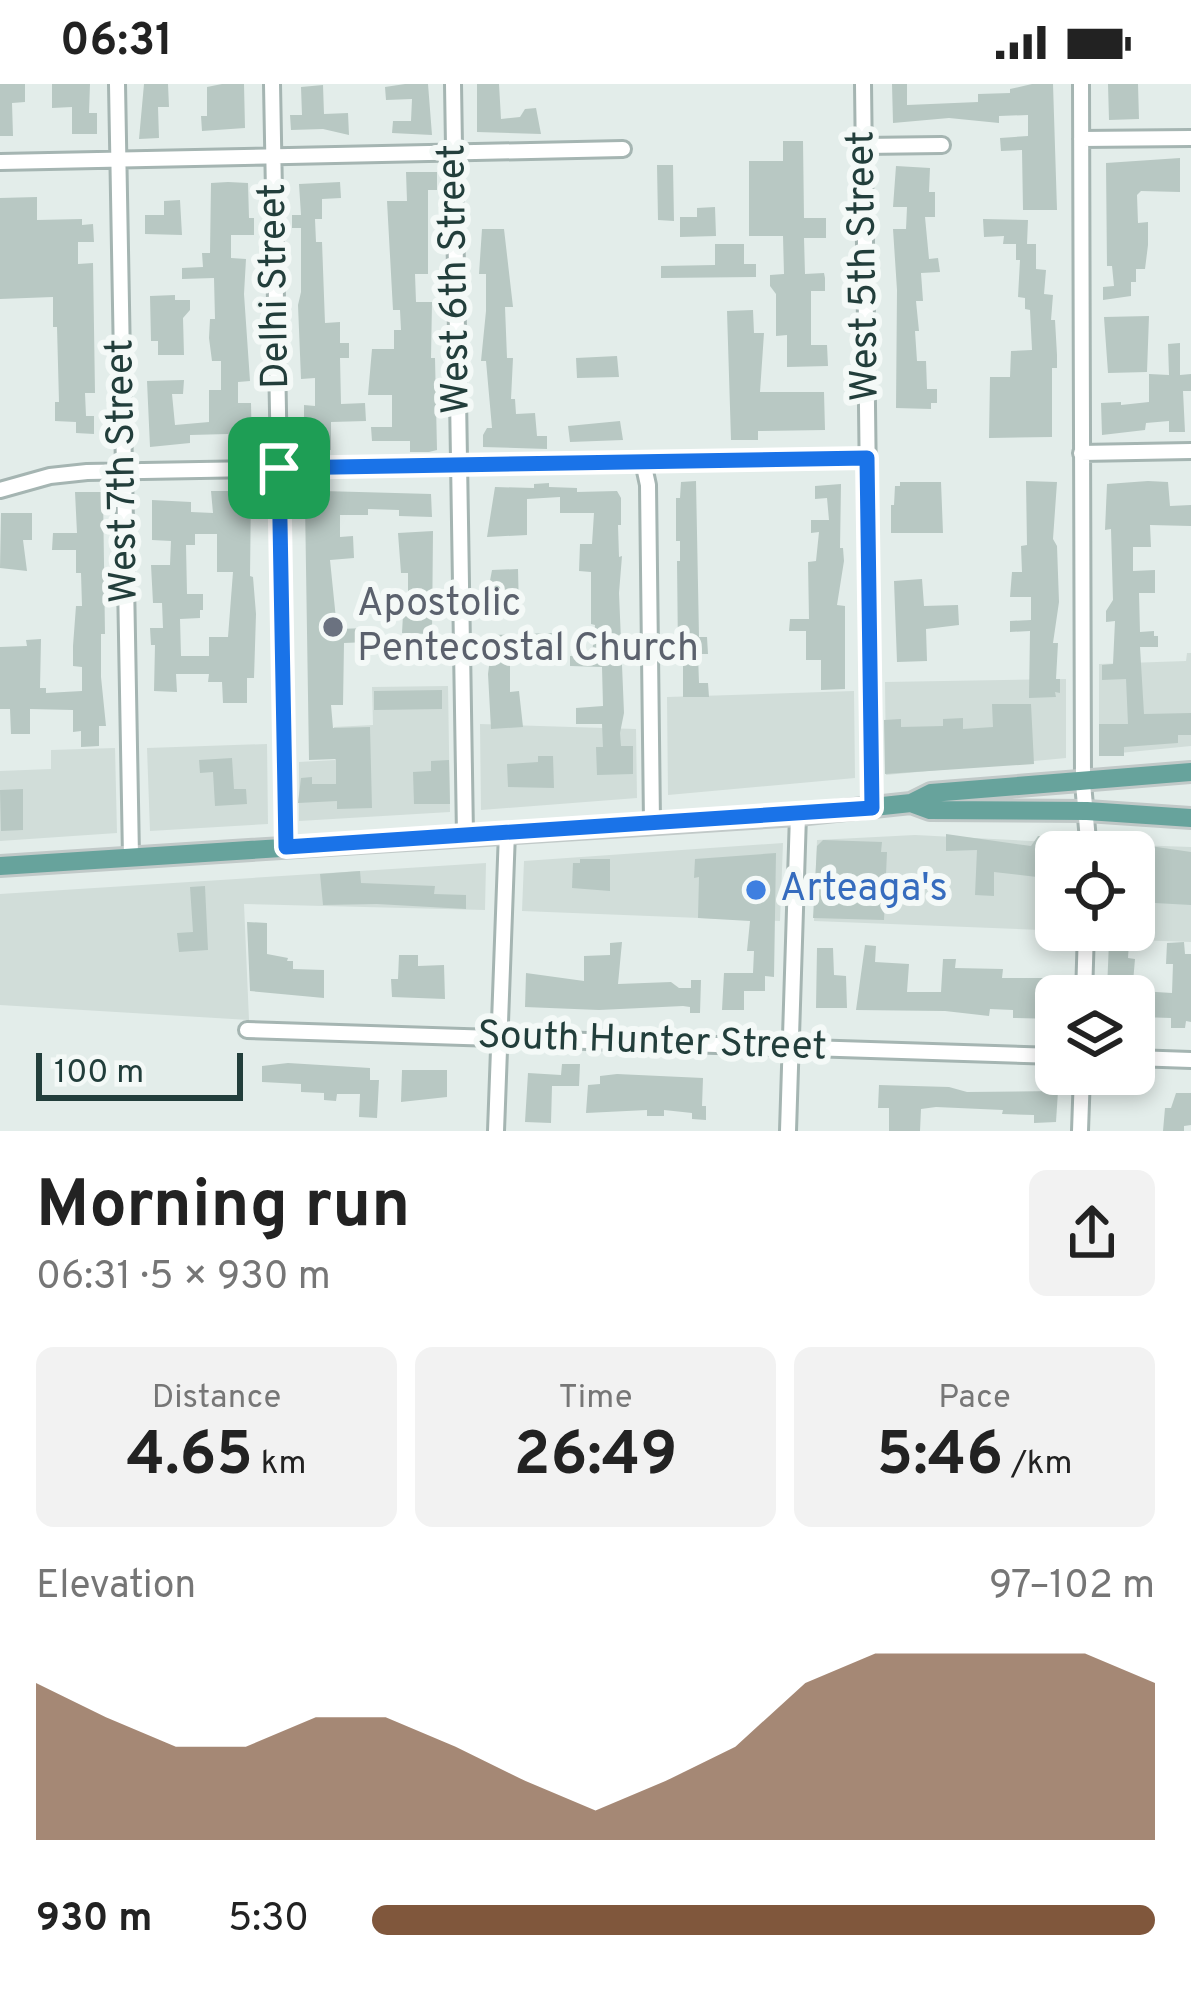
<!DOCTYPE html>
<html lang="en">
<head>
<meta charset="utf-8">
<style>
	body { margin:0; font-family:Overpass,sans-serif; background:#f2f2f2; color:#222; height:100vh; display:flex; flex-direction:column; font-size:45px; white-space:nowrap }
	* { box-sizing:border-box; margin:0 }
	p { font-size:39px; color:#767676 }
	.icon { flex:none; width:66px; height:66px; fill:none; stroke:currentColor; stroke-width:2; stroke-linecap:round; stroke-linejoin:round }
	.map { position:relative; height:1047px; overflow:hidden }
	.panel { display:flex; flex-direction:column; background:#fff; flex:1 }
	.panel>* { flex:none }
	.controls { position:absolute; left:1035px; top:747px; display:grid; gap:24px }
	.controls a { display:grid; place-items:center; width:120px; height:120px; border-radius:18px; background:#fff; box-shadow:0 6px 18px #0003; font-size:60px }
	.scale { position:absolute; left:36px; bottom:30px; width:207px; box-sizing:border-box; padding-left:12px; border:6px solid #223e3b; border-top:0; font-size:33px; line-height:42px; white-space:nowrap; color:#223e3b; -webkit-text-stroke:9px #f4f9f7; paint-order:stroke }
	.pin { position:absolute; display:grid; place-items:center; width:102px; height:102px; color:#fff; margin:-51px; border-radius:24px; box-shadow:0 6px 18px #0006 }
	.round { display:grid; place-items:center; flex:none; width:126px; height:126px; border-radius:18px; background:#f2f2f2 }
	.summary { display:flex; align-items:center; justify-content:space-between; height:204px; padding:0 36px }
	h1 { font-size:66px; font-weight:700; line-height:90px }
	.figures { display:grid; grid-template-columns:repeat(3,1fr); gap:18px; height:204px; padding:12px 36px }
	.figures div { display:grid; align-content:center; border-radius:18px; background:#f2f2f2; text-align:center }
	.figures b { font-size:60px; font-weight:700 }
	.figures small { font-size:33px; font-weight:400 }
	.figures p { font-size:33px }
	.chart { height:336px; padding:24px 36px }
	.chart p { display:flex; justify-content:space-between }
	.chart svg { width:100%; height:216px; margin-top:12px; fill:#80573c; opacity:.7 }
	ul { padding:0 36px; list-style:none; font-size:39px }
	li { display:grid; grid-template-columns:192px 144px 1fr; align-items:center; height:90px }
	li i { height:30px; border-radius:15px; background:#80573c }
	.status { display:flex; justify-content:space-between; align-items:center; height:84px; padding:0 60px; background:#fff; direction:ltr }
	.status svg { height:33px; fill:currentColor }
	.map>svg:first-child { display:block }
	.built { fill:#d1ddd9 }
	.building { fill:#b8c8c3; fill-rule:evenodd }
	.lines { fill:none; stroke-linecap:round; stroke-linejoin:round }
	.minor-casing { stroke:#a5b5b2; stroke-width:20 }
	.major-casing { stroke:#c1c9c8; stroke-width:24 }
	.minor { stroke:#fff; stroke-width:14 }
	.major { stroke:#67a39c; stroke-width:18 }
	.route-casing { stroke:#fff; stroke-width:24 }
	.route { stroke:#1a73e8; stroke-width:15 }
	.worship-dot { fill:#6b7280; stroke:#f4f9f7; stroke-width:4.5 }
	.shop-dot { fill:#3f7fe0; stroke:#f4f9f7; stroke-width:4.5 }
	.labels { text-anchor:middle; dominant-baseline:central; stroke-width:12; stroke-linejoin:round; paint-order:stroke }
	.street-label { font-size:39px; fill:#223e3b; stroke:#f4f9f7 }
	.worship-label { font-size:39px; fill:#5b616d; stroke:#f4f9f7; text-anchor:start }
	.shop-label { font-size:39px; fill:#366cbe; stroke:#f4f9f7; text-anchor:start }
</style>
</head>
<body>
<div class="status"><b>06:31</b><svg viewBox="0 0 49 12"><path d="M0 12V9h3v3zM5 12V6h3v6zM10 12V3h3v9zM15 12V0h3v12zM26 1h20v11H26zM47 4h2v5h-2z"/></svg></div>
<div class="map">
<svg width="1191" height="1047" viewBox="0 0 1191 1047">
	<rect width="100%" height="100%" fill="#e3edea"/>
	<path class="built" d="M1187 569H1191V662L1099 671V580L1186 577Z
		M1066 595V674L886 691 885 598Z
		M448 602 450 728 299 737V678L335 676 334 643 373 641 372 603Z
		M854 607 855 694 668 711 667 613Z
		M480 640 636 645 637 714 481 726Z
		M267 660 268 740 150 747 147 664Z
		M115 664 117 749 0 757V687L51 685V666Z
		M915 751 1071 759 1070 768H1056V846L1067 847 814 837 817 756Z
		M783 759 780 837 522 827 524 777Z
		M1108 760 1191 763V858L1105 855V846H1134V768H1108Z
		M486 779 485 826 244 820 249 936 0 921V810Z"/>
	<path class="building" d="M0 0H25V18L12 19 13 52H0Z
		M52 0H90L89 29H97V50H72V23L52 24Z
		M144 0H168L169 23H158L159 54 139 55Z
		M222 0H244L245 44 202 47 201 32H207V3Z
		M405 0H428L432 51 392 49 393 37H411L412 15 386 16 385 3Z
		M477 0H499L501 35 520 33 525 25 536 24 541 50 477 48Z
		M892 0H907V21L978 18V10L1010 9V5L1032 0H1053L1057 126H1023L1022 66 1001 67 1000 54 1028 52V31L999 32V39L949 34 893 39Z
		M1108 0H1138L1139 35 1109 36Z
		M323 1 324 30 348 29 349 51 323 45 291 46 290 31H302L301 3Z
		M783 57H803L804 134H826V154H804L805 190 824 189 825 194V207H811V261H827L828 282 787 283V251L776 252V210L770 202V191L784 190 783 152H749V77H783Z
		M1180 74V108L1141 107 1137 111 1138 139 1148 138V161L1145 185H1136V198H1131V212L1103 216V203L1114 202 1112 182H1107L1106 79Z
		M657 81H673L674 137 658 136Z
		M896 82 930 84 929 108H935V133H925L929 175 938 174 940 188 921 189 923 217H916L919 247H915L917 277H926L927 305H937V319H931V325L896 324 897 206 893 145H906L907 123H893Z
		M406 88H437V106H428V190H415L416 218H432L431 274H435L437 366 429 368H410V357H372L371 343H392V311H368L372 265H394V246H401L400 226H393L387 117H407Z
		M228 98 248 99 249 134H254V151H231V174L246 175 244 210 250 297 238 298V319H251L252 368 233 367V362H228V350L190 351V359L150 363 147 297 184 296 183 310H172L175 341 209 338V306H221V277H212L209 254 210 235H215L214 194 182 195V184L203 183 202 169H210L211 99Z
		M340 98 341 114 322 115V135H315L316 158H322L325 239 340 238V259H349V274H340L341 320 365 319 366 337 331 338V366H304V321L315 322V294L301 295 298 221 301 208V144H292V131H301L299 100Z
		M37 113V136L82 135V141L93 140 94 158H78V180L93 179 95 309H85L86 332H94V350L76 349V338L55 337V318H59L57 243H53V213L0 215V114Z
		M180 116 182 151 145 150V131H164V117Z
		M715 123 716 152 680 153V133H697V124Z
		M983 135 1028 136 1027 160H1036V185L1046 186 1044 210 1053 211 1051 236H1055L1057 271V284H1052V353L989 354 990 293H1010L1011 267 1032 266 1030 226 1025 225V214L1018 213 1020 176H1016V160H1003L1004 152 984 153Z
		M482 145H504L513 223H505L507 274H513L511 315H515L516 330 535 329 537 352H547V365L483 363V351L487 344H492L486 277H481L486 227V190H479Z
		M715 160H744V180H756V193L661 194V182L715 181Z
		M175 211V216H190V226L183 234 184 271H158V257H151L150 212Z
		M753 226 754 249H764L760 308H824L825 346 758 347V356H731L727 227Z
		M1149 232 1147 288 1108 289 1104 233Z
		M1180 259V291L1191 290V307H1183L1185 348H1169V337L1146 339 1145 346 1102 351 1101 319 1121 318V321L1149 318V290L1169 291 1168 260Z
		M617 272 619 293 577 294 576 274Z
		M620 337 623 356 570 358 568 342Z
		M696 397 699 553H707L708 570H698L699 599H708L709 613H683V581L681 569H678L677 477H680V457H676V414H680L681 398Z
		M1026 397 1057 398 1053 455 1057 462 1059 518 1053 559H1058L1056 595H1060V609L1055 608 1056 613 1029 614 1030 547 1010 548V537L1031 536V513H1010L1012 488H1022L1021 462 1027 461Z
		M1148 397 1168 398 1170 422 1191 421V442L1150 441 1151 463H1133V487L1155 486V509H1139L1140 548 1154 547V552H1158V563H1140L1144 630 1191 629V651H1178V659L1124 663V672H1099V640H1128L1126 595 1102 596V581L1113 580 1115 537 1106 538V527L1113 516 1111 445 1105 446 1107 400Z
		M900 398H941L943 449H891V421H894L895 402H900Z
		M549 399V403L577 404V408L617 407 621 414V441H618L619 473 622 472 619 509 624 629 620 649 621 662H633V690L597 691 596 663H603L602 640H576V624L603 622 602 583 570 582V572L592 571 595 541 591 540V488L579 487 580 460H592L594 429H560V413L527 415V451L487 453 495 403 534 404V400Z
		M841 400 840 464H843L844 477 837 521 845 522V605L821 606V576H806V547H789L790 535H809L808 478 816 477 819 448 811 449V436H829L827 414 815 415V402Z
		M211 407H251L250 492 253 493 256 530 254 594H247V619H223L222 598H208L209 590H176L177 608 154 607 155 561H151L150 544H163L162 519H153L151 481H170L171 457 152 456V416L191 418V428L213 429ZM195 450H217V488H233L228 553H209V572H181L180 535 200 534V526H203V510H187L186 461H195Z
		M323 407 431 410 432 433 399 432V426L368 425V431H340V453L353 452 354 474 330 476 337 545 368 544V558L344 559 343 621H331L333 644 370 643 372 724 337 725V717L298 719 301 694 312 693V700H336V675L309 676 305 419H323Z
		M75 408H103L105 550H101V593L106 642H99V662L81 663V647L73 648V626L30 625V650H11L10 625H0V563L27 562 26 556 41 555 40 604H46V609L82 607V583L73 582V562L76 522H82L81 489H76V466H52L53 449H77Z
		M1 429H32V456H23L27 487 0 484Z
		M433 447 432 550 402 549 403 531H408V489H401L398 449Z
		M518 485 519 527 494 529 489 502 492 486Z
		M922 495 924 522 958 521 959 541 926 545 927 577 897 578 894 497Z
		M552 549 553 569 510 567V608L519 607 523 643 491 645 488 590 493 551Z
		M442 606V625L374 626V607Z
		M992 620H1031L1034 680 885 690 884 636 901 635V643L943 642V635L963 634V645L993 643Z
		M538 672H553L554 704 508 703 507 680 538 678Z
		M232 674 234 705H246L247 720 215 722 213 688 200 689 199 676Z
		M449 676 450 720H414L413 688 431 687V677Z
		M23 705V746L1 747 0 706Z
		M946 750 1031 762 1038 752 1071 753 1070 768H1056V843L1040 840V826H1035L1037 793 994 788V812L975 811 977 766 946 767Z
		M823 756 882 758 881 768H887L884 836 813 834 817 762Z
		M1143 761 1191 768V821L1155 819 1153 846H1134V823L1137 814H1141Z
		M776 769 774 893 765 892V907H744V926H722L724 889H753L754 867H747L750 837 698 834 699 793 694 794 695 775Z
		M580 775H610V807L572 804 573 779H580Z
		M360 787 361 799 435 802 434 810 466 811V825L377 820 323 821 320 790Z
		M205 802 208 866 179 868 177 849 193 848 190 803Z
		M247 838 267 839V870L288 874 287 877H293V885L324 886V914L250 907Z
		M622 858 618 900 671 898 679 904H691V896H701L700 929H690V923L683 922 599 926 525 923 526 889 584 897V872L610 871V859Z
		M1109 858H1129L1128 874 1135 875 1132 910 1107 905Z
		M1184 858 1185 870H1191V938L1186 937 1185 944H1171V934L1140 933V907L1172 909 1173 880H1166L1167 859Z
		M865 861 876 862 875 878 909 880 907 908H941L943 875H956L955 884 1003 885 1002 894H1051V904H1056V935L1013 934V926L990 925 989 932 945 927 856 926Z
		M817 864H833L834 891 846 892 847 924H816Z
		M399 871H418V882L444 881 445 915 392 913 391 895H398Z
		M288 979 370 984V996H379L377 1034 359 1033 360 1010H337L336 1017 324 1016V1009L301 1008V1000L262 998V982Z
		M562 980H580L579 1002H552L551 1039 525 1038 528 989 561 991Z
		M402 986H447V1013L401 1018Z
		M617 990 703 994 702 1022H706V1036L692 1035V1029L664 1026V1032H647V1026L586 1029 588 1001 600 1000V992Z
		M879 1001 949 1003 967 1008 1058 1007 1056 1038 1034 1039V1031L1002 1030 1003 1026 936 1023 921 1025 920 1047H889V1024H878Z
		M1176 1009H1191V1041L1184 1042V1047H1163L1165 1024H1171Z"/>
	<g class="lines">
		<defs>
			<path id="minor" d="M117 0 131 773
				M272 0 286 763
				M453 0 465 751
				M863 0 872 724
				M1081 0 1083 699 1089 768
				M1081 55 1191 54
				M863 62 942 61
				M0 78 623 65
				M1081 369 1191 367
				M643 378 648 401 652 739
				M0 406 50 392 87 388 867 374
				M1084 912 1086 846
				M247 946 1056 972
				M1134 974 1191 976
				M496 1047 507 748
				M788 1047 798 731
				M1080 1047 1082 990"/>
			<path id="major" d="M911 719 930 726 1087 727 1191 734
				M0 782 798 731 911 719 931 709 1191 688"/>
		</defs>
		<use href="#minor" class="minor-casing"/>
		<use href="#major" class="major-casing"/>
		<use href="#minor" class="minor"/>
		<use href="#major" class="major"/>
	</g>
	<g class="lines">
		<defs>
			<path id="route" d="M867 374 872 724 286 763 279 384Z"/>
		</defs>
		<use href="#route" class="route-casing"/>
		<use href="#route" class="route"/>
	</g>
	<circle class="worship-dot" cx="333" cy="543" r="12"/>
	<circle class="shop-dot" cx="756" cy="806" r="12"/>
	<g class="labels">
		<g class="street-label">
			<text transform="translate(865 182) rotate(-91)">West 5th Street</text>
			<text transform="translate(456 195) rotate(-91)">West 6th Street</text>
			<text transform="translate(276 202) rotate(-91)">Delhi Street</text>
			<text transform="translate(124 387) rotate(-91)">West 7th Street</text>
			<text transform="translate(652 959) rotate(2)">South Hunter Street</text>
		</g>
		<g class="worship-label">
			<text x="357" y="521">Apostolic<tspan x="357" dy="45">Pentecostal Church</tspan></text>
		</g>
		<g class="shop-label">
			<text x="780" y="806">Arteaga's</text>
		</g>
	</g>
</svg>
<div class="controls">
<a><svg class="icon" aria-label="locate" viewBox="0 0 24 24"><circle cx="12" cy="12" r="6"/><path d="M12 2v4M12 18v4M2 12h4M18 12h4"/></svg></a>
<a><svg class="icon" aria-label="layers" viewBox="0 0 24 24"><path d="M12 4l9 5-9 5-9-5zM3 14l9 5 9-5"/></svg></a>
</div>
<div class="scale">100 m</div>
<div class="pin" style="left:279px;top:384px;background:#1e9e55"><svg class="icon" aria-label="arrive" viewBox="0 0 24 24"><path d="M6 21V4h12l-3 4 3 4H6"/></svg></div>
</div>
<section class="panel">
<div class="summary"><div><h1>Morning run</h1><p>06:31 · 5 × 930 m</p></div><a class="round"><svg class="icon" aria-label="share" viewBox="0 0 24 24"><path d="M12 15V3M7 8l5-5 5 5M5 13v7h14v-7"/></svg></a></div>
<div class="figures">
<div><p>Distance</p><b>4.65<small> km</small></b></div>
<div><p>Time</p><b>26:49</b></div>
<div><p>Pace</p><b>5:46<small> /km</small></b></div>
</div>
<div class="chart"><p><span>Elevation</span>97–102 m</p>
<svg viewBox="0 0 160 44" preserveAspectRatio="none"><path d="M0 44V12L10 19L20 25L30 25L40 19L50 19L60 25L70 32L80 38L90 32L100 25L110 12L120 6L130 6L140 6L150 6L160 12V44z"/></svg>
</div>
<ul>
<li><b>930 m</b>5:30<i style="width:100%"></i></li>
</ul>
</section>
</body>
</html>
